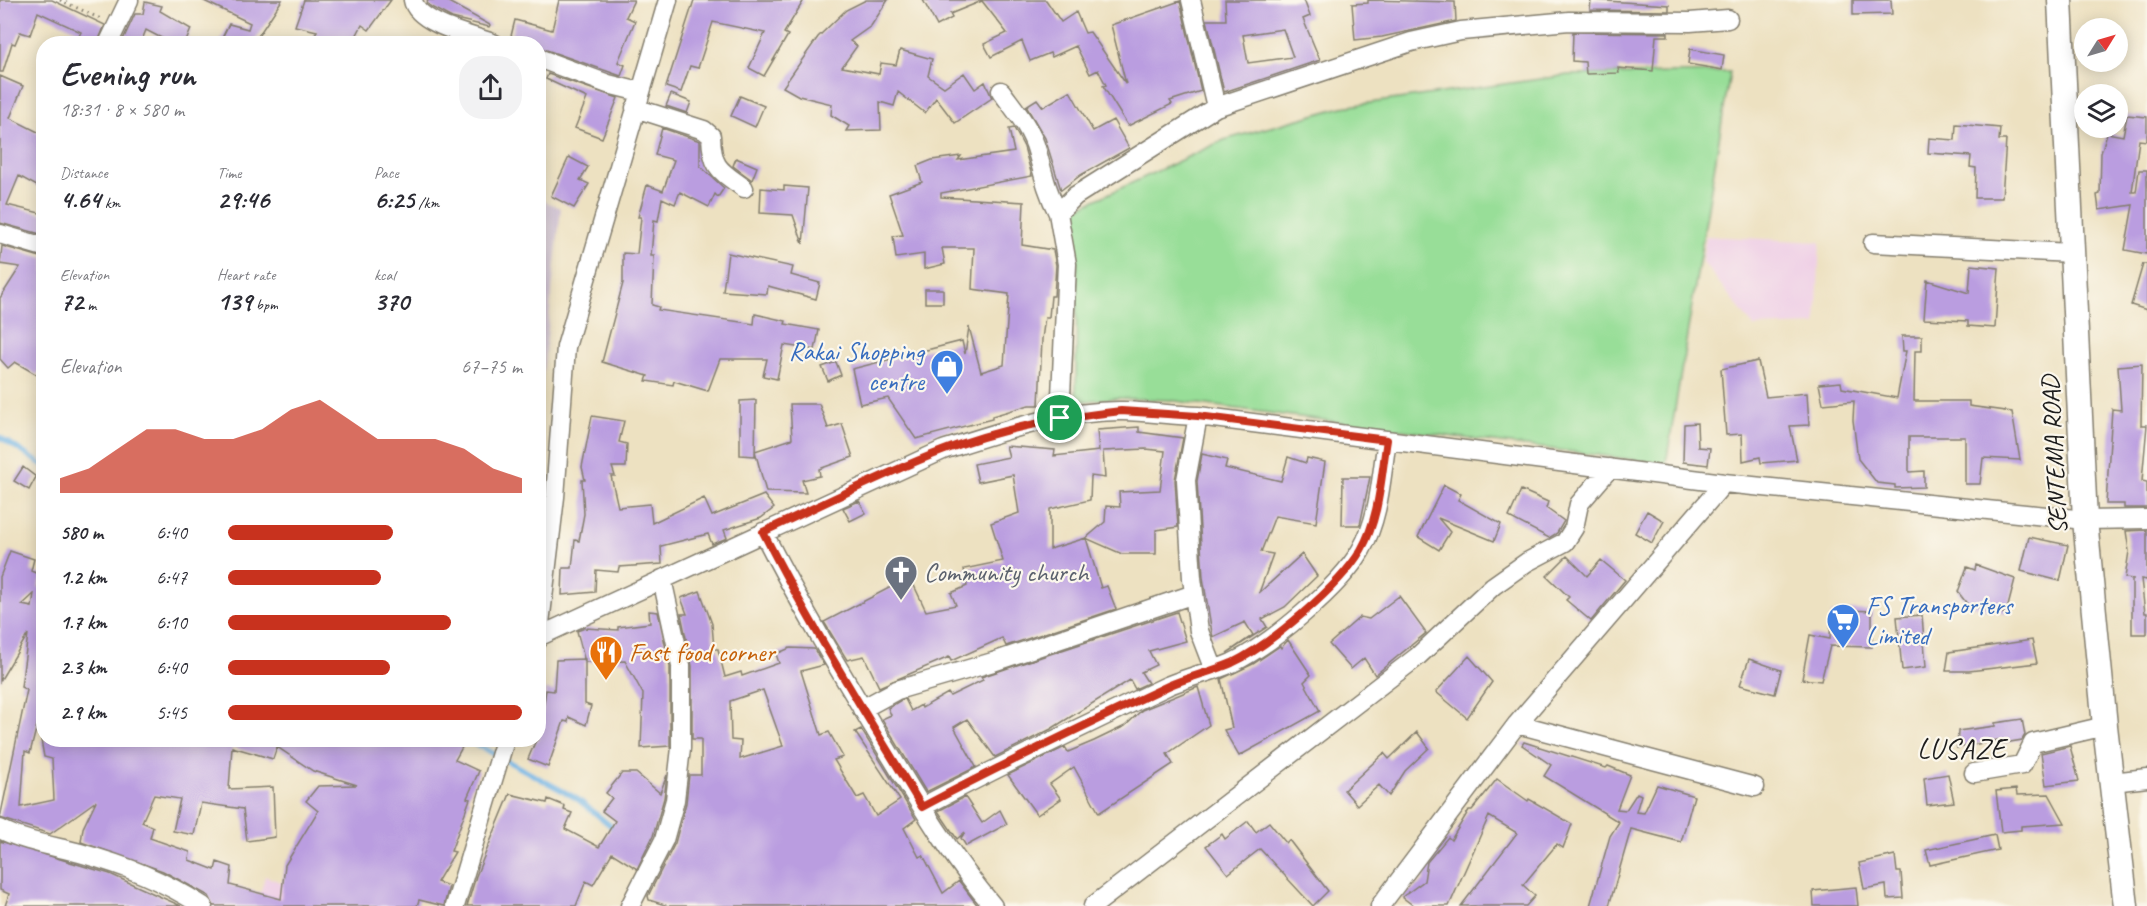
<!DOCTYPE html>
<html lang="en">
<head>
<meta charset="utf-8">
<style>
	body { margin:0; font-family:Caveat,sans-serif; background:#f2f2f3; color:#2b2b33; height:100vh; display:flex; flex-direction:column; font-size:22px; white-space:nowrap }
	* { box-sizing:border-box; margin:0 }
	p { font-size:20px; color:#7c7c81 }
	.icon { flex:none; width:33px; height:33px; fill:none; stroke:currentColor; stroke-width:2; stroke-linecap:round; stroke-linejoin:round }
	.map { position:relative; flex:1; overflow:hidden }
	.details { position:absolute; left:36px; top:36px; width:510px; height:711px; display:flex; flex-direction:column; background:#fff; border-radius:24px; box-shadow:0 3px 15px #0003 }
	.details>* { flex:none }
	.needle { width:39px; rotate:53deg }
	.fabs { position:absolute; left:2074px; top:18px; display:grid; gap:12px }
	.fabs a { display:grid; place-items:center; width:54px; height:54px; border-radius:50%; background:#fff; box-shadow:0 3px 15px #0003; font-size:30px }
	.pin { position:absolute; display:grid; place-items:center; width:51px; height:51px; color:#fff; margin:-26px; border:3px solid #fff; border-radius:50%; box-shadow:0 2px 6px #0007 }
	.round { display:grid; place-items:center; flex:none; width:63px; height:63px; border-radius:24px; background:#f2f2f3 }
	.overview { display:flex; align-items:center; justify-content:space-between; height:102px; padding:0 24px }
	h1 { font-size:33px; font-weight:800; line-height:45px }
	.stats { display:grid; grid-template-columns:repeat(3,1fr); gap:9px; height:102px; padding:6px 24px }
	.stats div { display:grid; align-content:center }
	.stats b { font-size:26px; font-weight:800 }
	.stats small { font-size:16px; font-weight:400 }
	.stats p { font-size:16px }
	.chart { height:168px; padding:12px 24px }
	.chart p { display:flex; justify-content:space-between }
	.chart svg { width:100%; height:108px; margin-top:6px; fill:#c8321e; opacity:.7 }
	ul { padding:0 24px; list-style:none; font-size:20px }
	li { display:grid; grid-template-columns:96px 72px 1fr; align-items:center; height:45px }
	li i { height:15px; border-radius:8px; background:#c8321e }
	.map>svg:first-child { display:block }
	.built { fill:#efd0e6 }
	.industrial { fill:#cdbed2 }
	.green { fill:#98de98; stroke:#5a7d5a; stroke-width:1.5 }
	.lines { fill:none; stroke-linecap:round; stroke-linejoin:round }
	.stream { stroke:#70b4e5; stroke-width:5 }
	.building { fill:#ba9de0; fill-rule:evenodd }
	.minor-casing { stroke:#847e6e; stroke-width:21 }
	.major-casing { stroke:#847e6e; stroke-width:27 }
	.path { stroke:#847e6e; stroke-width:3; stroke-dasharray:1.5 4.5; stroke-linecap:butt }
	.minor { stroke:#fff; stroke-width:18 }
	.major { stroke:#fff; stroke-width:24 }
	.route-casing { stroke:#fff; stroke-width:12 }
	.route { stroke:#c8321e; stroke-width:8 }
	.labels { text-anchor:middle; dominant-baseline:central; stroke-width:4.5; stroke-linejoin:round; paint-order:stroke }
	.shop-label { font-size:26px; fill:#366cbe; stroke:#fbf7ec; text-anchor:end }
	.street-label { font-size:26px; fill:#1c1c1c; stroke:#fbf7ec }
	.worship-label { font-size:26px; fill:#5b616d; stroke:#fbf7ec; text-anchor:start }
	.food-label { font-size:26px; fill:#c56008; stroke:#fbf7ec; text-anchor:start }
	.quarter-label { font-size:28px; letter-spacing:1.5px; fill:#1c1c1c; stroke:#fbf7ec }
</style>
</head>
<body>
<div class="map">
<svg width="2147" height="906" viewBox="0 0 2147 906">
	<rect width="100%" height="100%" fill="#fbf7ec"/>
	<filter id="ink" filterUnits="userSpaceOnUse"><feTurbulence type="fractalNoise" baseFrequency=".0167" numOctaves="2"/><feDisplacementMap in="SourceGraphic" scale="12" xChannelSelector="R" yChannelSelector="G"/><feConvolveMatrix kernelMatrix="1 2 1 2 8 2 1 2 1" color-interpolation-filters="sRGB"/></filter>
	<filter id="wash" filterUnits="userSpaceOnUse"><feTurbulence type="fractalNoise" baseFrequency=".008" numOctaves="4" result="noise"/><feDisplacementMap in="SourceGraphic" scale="24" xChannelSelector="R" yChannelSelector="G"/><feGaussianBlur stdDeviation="1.35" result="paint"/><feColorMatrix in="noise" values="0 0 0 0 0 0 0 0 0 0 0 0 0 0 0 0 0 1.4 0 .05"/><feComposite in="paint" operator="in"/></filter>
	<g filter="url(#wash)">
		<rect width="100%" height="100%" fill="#ede1c1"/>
		<path class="built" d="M1706 236 1820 242 1816 325 1754 327 1702 261Z
			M265 876 299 889 327 906H257Z"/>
		<path class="industrial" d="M539 199 561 208 539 410Z"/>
		<path class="green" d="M1730 72 1666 464 1168 400 1115 398 1076 402 1077 262 1065 214 1224 140 1342 107 1568 75Z"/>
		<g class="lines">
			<path class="stream" d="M0 437 44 466
				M468 740 576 798 616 830"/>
		</g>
		<g id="blocks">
			<path class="building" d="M0 0H52L105 25 97 44H75L81 32 38 12 30 35 20 32 15 44 12 43 3 72H0Z
				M202 0H282L253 44H219L229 24 248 29 250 23Z
				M304 0H391L369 30 362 25 352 44H309L317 31 295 26Z
				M428 0H445L490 25 489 27 452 18 431 7 427 3Z
				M559 0H634L626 17 635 21 618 62 625 65 621 76 538 47V44H509L515 20 552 30Z
				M694 0H804L784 33 788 35 764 76 749 68 765 33 713 22 698 68 690 66 681 92 666 87Z
				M866 0H888L871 26 850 41 857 46 842 67 879 74 881 63 896 65 900 50 932 59 928 76 944 87 964 73 975 89 985 82 992 98 955 123 936 98 925 113 898 92 894 106 880 102 881 130 846 131 849 126 831 115 832 104 799 96 783 87 818 37 846 10Z
				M923 0H1046L1061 22 1076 12 1085 33 1090 32 1126 84 1111 25 1180 1 1201 91 1170 101 1172 104 1128 126 1103 86 1106 85 1098 70 1090 74 1076 46 1052 57 1050 53 1030 61 1022 41 991 57 984 44 1007 33 982 1 950 14 952 18 937 26Z
				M1225 0H1304L1310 16 1303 19 1320 60 1224 92 1207 20H1226ZM1283 29 1293 57 1248 63 1243 35Z
				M1368 0 1455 2 1456 21 1382 37 1355 40 1352 4 1368 3Z
				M1591 0 1669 5V11L1590 10Z
				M1853 0H1891L1892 14 1853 15Z
				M145 2 162 6 160 11 191 29 185 44H173L146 30 142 40 149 44H121L135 14H143Z
				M1573 32 1668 33V36H1656L1653 71 1618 68 1619 73 1586 74 1585 62 1572 61Z
				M1690 49 1724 55 1722 70 1688 64Z
				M548 74 618 98 602 138 575 128 587 98 546 79Z
				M0 76 23 86 10 118 44 135V190L19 176 7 205 44 214V235L0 223Z
				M1070 91 1093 131 1113 120 1129 148 1081 175 1061 190 1045 138 1026 106 1037 99 1043 107Z
				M671 94 691 102 687 113 666 106Z
				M740 96 764 106 755 127 731 116Z
				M2127 115 2147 117V141L2139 140 2132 192H2136L2139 170H2147V254L2125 250 2133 205 2099 210 2097 195 2100 194 2101 153 2107 133 2123 136Z
				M1956 124 2000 128 1999 140H2006L2002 198H1975L1976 168 1970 167 1971 156 1928 153 1929 138 1955 140Z
				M662 128 700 141V166L724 188 718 197 715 194 709 207 680 192 675 204 662 198 658 221 654 220 651 256H654L652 305 659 307 658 310 754 324 755 314 786 321 785 324 819 330 815 350 784 345 777 379 763 376 767 359H720L708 391 674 381 673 385 646 381 648 376 602 362 623 283V253L637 254 641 217H638L647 185 663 191 674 160 655 155Z
				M1014 128 1024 147 1032 176 941 193V197L1024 202 1022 245 1053 250 1056 265 1054 296H1051L1049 317H1045L1042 339 1039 405H1029L992 416V419L916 439 888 398 860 404 852 369 962 341 965 354 969 327 981 372 1004 365 1009 294 972 289 974 248H942L945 264 924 269V254L896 258 893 236 903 235 889 194 922 182 917 166 932 160 961 156 958 160 1014 152 1009 129Z
				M569 157 588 167 580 180 589 184 574 208 551 196Z
				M736 158 757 167 752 180 733 166Z
				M784 186 808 188 803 244 793 215 760 213 761 188 784 190Z
				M2 246 44 258V363L37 375 15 362 8 368 0 359V298L20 267 0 264Z
				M728 253 793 267 791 275 820 283 816 299 768 286 767 294 723 291Z
				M2143 264H2147V310L2131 305Z
				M1971 265 1999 268 1995 328 1968 326V321L1924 319 1927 280 1969 293Z
				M925 289H943V303H925Z
				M1902 336H1922V351H1915L1914 401H1969V406L2012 412 2020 460 1983 458 1980 484H1965V437H1909V472L1924 471V487L1895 488V485L1877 483 1858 459 1853 420 1854 401 1823 404 1819 384 1841 382 1842 388 1897 398 1906 351H1903Z
				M1758 361 1766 397 1807 393 1809 425 1790 426 1797 460 1761 463 1760 457 1743 461 1742 434 1726 435 1721 369Z
				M836 362 841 375 828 381 822 367Z
				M2142 364 2141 425H2147L2142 481 2147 482V508H2124V504H2106L2112 409 2121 410 2118 366Z
				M756 400 755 456 740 455V401Z
				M790 404H819L828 428 842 424 853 457 819 469 820 476 802 480 806 493 766 492 755 451 792 439Z
				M592 416 624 421 619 442 627 444 626 467H612L615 476H611L618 507 650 504 652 523 704 498 712 516 764 495 774 508 761 518 724 530 727 538 712 544 708 534 661 546 662 564 619 567 618 572 596 570 595 592 562 595 563 568H572L575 540 579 541 584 514 582 480H585L582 467Z
				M1697 423 1698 447 1710 448 1708 465 1683 462 1684 424Z
				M1139 427V432L1183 438 1175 480 1178 527 1156 530V554H1122L1086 538 1101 588 1107 586 1116 609 1006 646 1002 638 951 661 949 657 879 687 864 656 847 660 824 622 910 577 926 611 956 605 951 593 967 586 964 569 1003 561 991 523 1019 513 1013 475 978 482 974 464 1009 457 1006 446 1055 450 1054 456 1099 451 1097 430ZM1146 449 1165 451 1160 490 1119 492 1120 507 1106 506 1105 522 1086 538 1050 549V509L1090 500 1091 476 1105 478 1103 451Z
				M1202 454 1227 460 1225 468 1281 481 1288 457 1306 463 1307 458 1325 462 1316 523 1275 516 1261 552 1273 554 1259 593 1302 554 1317 576 1285 607 1262 619 1267 627 1227 653 1253 635 1245 622 1213 637 1212 633 1203 577 1197 481Z
				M23 467 36 477 29 490 14 481Z
				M1343 477H1370L1360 525H1342Z
				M1444 485 1461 494 1458 500 1501 524 1494 541 1438 518 1450 532 1439 550 1418 537Z
				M1521 490 1548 502 1546 508 1564 521 1557 533 1549 538 1509 517Z
				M859 501 866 513 850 521 843 508Z
				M1647 511 1664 521 1652 543 1635 533Z
				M2147 530V580L2141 579 2145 613H2147V634H2132V579H2134L2125 578 2129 551 2126 531Z
				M2029 537 2068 545 2060 581 2021 571Z
				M10 551 34 559 31 571 43 576 38 587H44V698L30 753 25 751 21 807 54 800 52 759 44 757 41 740H466L455 760 479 771 467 798 470 799 451 851 455 852 437 882 449 886 444 906 419 900 417 906H214L209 896 163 871 81 842 83 828 96 801 50 834 0 818 27 690 21 687 28 634 0 681V577ZM34 594 32 607 22 605ZM232 747 273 759 277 747 313 771 357 785 318 786 306 801 318 811 285 865 281 899 230 885 232 867 217 862 215 870 189 860 190 852 150 838 153 827 142 822 154 795 180 799 173 831 194 835 201 803 243 809 247 841 275 837 273 787 229 789Z
				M1567 556 1587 576 1601 560 1625 580 1591 621 1566 600 1569 597 1547 576Z
				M1976 565 2015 579 2006 614 1968 605 1958 592 1967 567 1975 570Z
				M700 591 712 624 714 649H718L725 677 741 672 742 676 779 663 776 654 790 648 814 649 824 665 801 671 821 735 829 732 843 757 834 760 857 798 864 795 876 816 900 800 855 732 861 729 916 819 904 828 919 857 923 855 943 893 959 881 978 906H668L649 900 648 896 675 843 686 803 689 775H701V739H692V666L681 614H687L681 598ZM763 690 783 746 740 759 741 741 731 740 730 701Z
				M1399 596 1426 633 1375 675 1364 658 1351 669 1329 644 1360 617 1369 619Z
				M1849 610 1872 611V647L1830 646 1821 681 1802 679 1810 635 1830 639 1831 614 1849 615Z
				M649 611 658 612 670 667V746L641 748 643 694 625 661 585 662 577 631 585 628 618 630V627L650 623Z
				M1177 612 1186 641 1149 651 1156 665 1141 672 1148 683 1135 689 1130 680 1051 729 995 757 967 719 954 727 976 767 926 792 882 719 891 715 888 708 901 700 905 699 911 711 921 705 922 708 948 693 950 696 983 680 981 677Z
				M1922 615 1926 667 1902 670 1897 617Z
				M1288 640 1311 675 1304 682 1320 711 1239 756 1224 730 1232 728 1221 679 1253 664 1280 646 1281 648Z
				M2032 640 2037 663 1969 671H1946L1949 652Z
				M1469 656 1492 682 1467 718 1436 692Z
				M585 659V704L591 706 586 725 569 717 568 722 564 721 548 767 528 759 536 740H538L546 690 554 691 556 660Z
				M1749 659 1781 670 1775 694 1740 685Z
				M1198 687 1209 725 1167 754 1173 764 1099 813 1074 767 1050 784 1061 799 1037 815 1008 775 1065 747 1068 752 1094 741 1125 726 1142 710Z
				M2022 719 2025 735 2022 740 1998 744V740L1957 748 1958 731 1995 726V723Z
				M1417 732 1429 748 1405 771 1389 796 1379 785 1357 805 1344 790 1384 753 1389 759Z
				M1524 742 1606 768 1608 766 1630 775 1617 809 1626 810 1637 793 1641 795 1636 812 1644 813 1657 785 1694 796 1681 842 1631 829 1609 906H1590L1610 836 1619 822 1544 776 1551 765 1522 745Z
				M2070 746 2079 781 2046 785 2041 753Z
				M622 773H636L660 793 667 775 664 798 653 836 637 869 612 853 593 885 586 881 576 906H467L476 876 510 794 547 803 548 799 565 806 564 810 572 813 565 829 599 847 615 821 602 811 612 798 606 793Z
				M1948 774 1954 802 1927 805 1924 778Z
				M1497 779 1528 801 1529 799 1572 824 1563 848 1557 844 1523 885 1535 896 1526 906H1461L1517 833 1489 816 1449 906H1414L1402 897 1424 881 1427 862 1448 837 1451 840 1469 810H1472Z
				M2016 789 2017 795 2049 794 2065 823 2021 826V830L2001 832 1996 791Z
				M965 797 982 823 1000 810 1007 824 966 846 961 838 965 832 957 839 938 811Z
				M1248 821 1256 832 1269 822 1286 843 1289 840 1328 891 1313 906 1260 849 1228 874 1206 846 1222 834 1225 839Z
				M1995 835 1998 850 1930 865 1926 850Z
				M0 841 110 874 181 906H5L9 894 0 890Z
				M1895 855 1897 872H1901L1903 898 1887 899 1886 885 1864 889 1859 863Z
				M1856 887 1858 906H1814L1813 891Z"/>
		</g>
	</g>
	<g filter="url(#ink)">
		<use href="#blocks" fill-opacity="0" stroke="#847e6e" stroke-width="1.5"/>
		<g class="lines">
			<defs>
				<path id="minor" d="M413 0C417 24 474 36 495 44
					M1191 0 1216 107
					M108 44 129 0
					M538 58 608 84 640 92
					M1001 91C1014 109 1031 128 1037 151 1043 173 1047 192 1058 213
					M635 108 704 130 711 136C712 168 719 170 744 188
					M0 234 44 247
					M1873 243 2072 253
					M1198 416 1186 480 1192 578 1199 631 1214 670
					M1060 418 1067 264 1058 213 1075 196 1216 107 1411 42 1461 31 1569 21 1690 22 1728 19
					M763 532C800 605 841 673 883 743 917 799 950 856 993 906
					M540 636 943 450C1000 432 1063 410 1123 411 1148 412 1173 415 1198 416L1724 483 2085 520 2147 519
					M538 640 555 497 566 347 668 0
					M862 709 897 690 993 662 1194 594
					M1517 724 1755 787
					M1974 773 2022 765 2033 743 2105 726
					M2112 782 2147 778
					M922 807C1003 764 1085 725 1167 686 1188 677 1211 672 1232 663 1270 645 1340 587 1361 550 1380 517 1381 476 1387 440
					M0 829C25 842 54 846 80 853 127 866 162 880 203 906
					M455 906 505 740
					M630 906 664 840 675 800 681 748V666L662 579
					M1093 906 1417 657 1493 586 1527 562 1565 542 1574 528 1579 504 1610 468
					M1380 906 1517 724 1724 483"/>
				<path id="major" d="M2060 0 2085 520 2105 726 2126 906"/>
			</defs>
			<use href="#minor" class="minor-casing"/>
			<use href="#major" class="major-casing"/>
			<path class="path" d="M60 0 101 19"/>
			<use href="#minor" class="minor"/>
			<use href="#major" class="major"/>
		</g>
	</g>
	<g class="lines" filter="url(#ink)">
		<defs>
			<path id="route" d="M1121 411 1198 416 1387 440C1381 476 1380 517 1361 550 1340 586 1270 645 1232 663 1211 672 1188 677 1168 686 1085 725 1003 764 922 807 867 716 811 627 763 532 822 505 881 474 942 451 1000 428 1060 418 1121 411Z"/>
		</defs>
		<use href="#route" class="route-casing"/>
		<use href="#route" class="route"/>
	</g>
	<defs>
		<symbol id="shop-pin" viewBox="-11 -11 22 30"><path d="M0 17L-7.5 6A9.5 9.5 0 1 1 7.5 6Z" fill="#3f7fe0" stroke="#fbf7ec"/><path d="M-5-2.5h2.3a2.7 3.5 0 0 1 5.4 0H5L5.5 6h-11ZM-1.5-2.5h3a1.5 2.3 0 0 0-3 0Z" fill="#fff"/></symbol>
		<symbol id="church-pin" viewBox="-11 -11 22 30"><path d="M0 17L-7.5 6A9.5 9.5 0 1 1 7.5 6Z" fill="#6b7280" stroke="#fbf7ec"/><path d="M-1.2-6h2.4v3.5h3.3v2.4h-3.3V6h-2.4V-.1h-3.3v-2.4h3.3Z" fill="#fff"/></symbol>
		<symbol id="supermarket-pin" viewBox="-11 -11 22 30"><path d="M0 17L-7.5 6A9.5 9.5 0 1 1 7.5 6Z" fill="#3f7fe0" stroke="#fbf7ec"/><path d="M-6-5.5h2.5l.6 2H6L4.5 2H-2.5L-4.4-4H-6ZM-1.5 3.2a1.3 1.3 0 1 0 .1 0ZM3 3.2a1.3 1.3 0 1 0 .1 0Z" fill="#fff"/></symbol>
		<symbol id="restaurant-pin" viewBox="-11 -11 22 30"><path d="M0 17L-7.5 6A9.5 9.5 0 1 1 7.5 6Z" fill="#e8710a" stroke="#fbf7ec"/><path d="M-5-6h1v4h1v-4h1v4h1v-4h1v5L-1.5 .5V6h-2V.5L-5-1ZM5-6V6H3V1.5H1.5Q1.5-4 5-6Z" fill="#fff"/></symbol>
	</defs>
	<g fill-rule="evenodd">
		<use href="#shop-pin" x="928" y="347" width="38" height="52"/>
		<use href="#church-pin" x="882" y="553" width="38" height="52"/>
		<use href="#supermarket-pin" x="1824" y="601" width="38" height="52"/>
		<use href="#restaurant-pin" x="587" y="633" width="38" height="52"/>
	</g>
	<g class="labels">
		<g class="shop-label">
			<text x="924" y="351">Rakai Shopping<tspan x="924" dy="30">centre</tspan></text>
			<text x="1866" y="605" text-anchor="start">FS Transporters<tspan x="1866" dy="30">Limited</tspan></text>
		</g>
		<g class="street-label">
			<text transform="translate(2054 455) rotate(-93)">SENTEMA ROAD</text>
		</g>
		<g class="worship-label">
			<text x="924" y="572">Community church</text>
		</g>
		<g class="food-label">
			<text x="629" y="652">Fast food corner</text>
		</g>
		<g class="quarter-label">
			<text x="1962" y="748">LUSAZE</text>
		</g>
	</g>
</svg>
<div class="fabs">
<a><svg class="needle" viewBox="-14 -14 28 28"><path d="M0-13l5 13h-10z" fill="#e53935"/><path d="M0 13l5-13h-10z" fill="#7c7c81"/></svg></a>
<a><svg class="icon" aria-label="layers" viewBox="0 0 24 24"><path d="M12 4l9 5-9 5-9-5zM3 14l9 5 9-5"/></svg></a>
</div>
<div class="pin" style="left:1060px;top:418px;background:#1e9e55"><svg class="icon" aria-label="arrive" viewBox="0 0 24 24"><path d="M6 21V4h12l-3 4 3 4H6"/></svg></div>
<section class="details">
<div class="overview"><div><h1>Evening run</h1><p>18:31 · 8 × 580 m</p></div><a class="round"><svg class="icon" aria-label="share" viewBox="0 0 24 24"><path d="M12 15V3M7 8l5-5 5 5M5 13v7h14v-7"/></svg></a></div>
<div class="stats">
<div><p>Distance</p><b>4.64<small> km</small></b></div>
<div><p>Time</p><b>29:46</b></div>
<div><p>Pace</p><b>6:25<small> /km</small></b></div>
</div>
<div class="stats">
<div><p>Elevation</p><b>72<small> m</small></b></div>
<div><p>Heart rate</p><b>139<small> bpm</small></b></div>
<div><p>kcal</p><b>370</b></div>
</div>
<div class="chart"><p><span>Elevation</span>67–75 m</p>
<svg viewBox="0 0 160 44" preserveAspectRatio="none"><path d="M0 44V38L10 34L20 26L30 18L40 18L50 22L60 22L70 18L80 10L90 6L100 14L110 22L120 22L130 22L140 26L150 34L160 38V44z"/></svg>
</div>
<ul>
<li><b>580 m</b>6:40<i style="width:56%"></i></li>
<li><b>1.2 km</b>6:47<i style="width:52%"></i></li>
<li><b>1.7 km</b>6:10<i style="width:76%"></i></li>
<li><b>2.3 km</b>6:40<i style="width:55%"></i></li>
<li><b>2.9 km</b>5:45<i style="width:100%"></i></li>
</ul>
</section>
</div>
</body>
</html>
